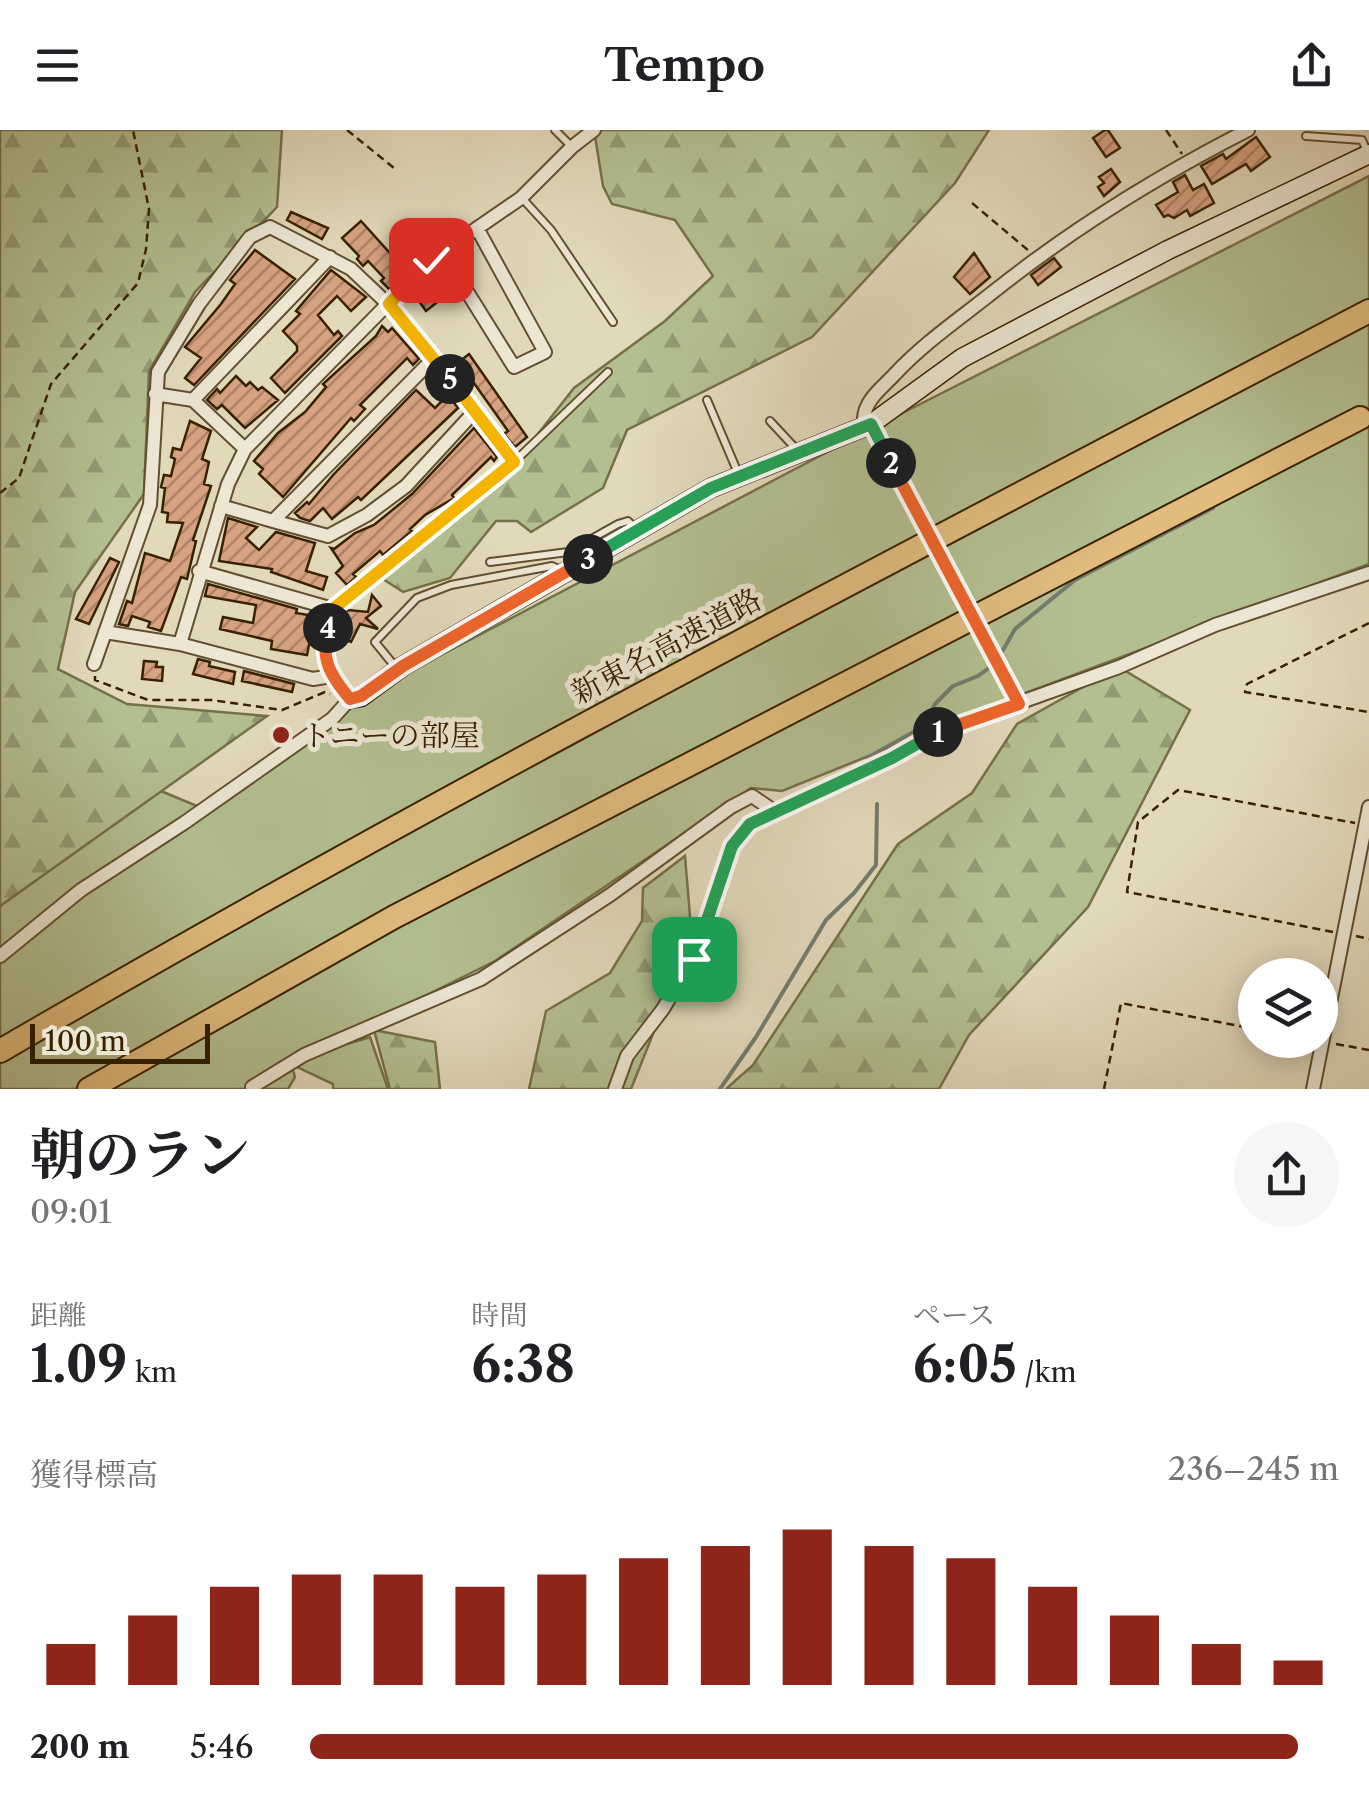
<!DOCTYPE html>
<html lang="ja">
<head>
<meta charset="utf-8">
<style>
	body { margin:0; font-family:"Libre Caslon Text","Noto Serif JP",serif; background:#f6f6f6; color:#202124; height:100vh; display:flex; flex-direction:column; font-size:38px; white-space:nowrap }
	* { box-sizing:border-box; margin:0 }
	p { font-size:32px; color:#757577 }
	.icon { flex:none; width:55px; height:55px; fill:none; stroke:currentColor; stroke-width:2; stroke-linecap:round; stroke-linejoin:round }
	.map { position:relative; height:959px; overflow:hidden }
	.side { display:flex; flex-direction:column; background:#fff; flex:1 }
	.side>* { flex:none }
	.buttons { position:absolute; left:1238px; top:828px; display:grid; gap:20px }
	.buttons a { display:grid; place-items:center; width:100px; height:100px; border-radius:50%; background:#fff; box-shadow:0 5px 25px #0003; font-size:50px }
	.scale { position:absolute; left:30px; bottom:25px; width:180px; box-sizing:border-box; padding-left:10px; border:5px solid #382101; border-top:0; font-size:28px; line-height:35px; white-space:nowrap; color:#382101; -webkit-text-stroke:8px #ece6d3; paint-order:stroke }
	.pin { position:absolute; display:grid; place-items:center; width:85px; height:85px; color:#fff; margin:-42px; border-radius:20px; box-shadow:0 5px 15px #0006 }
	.km { position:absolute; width:50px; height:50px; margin:-25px; border-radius:50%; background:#222; color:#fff; font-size:28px; line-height:50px; text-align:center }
	.round { display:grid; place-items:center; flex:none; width:105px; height:105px; border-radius:52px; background:#f6f6f6 }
	.summary { display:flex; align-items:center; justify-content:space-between; height:170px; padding:0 30px }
	h1 { font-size:55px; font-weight:700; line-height:75px }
	.figures { display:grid; grid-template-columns:repeat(3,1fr); gap:15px; height:170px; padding:10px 30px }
	.figures div { display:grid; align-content:center }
	.figures b { font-size:50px; font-weight:700 }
	.figures small { font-size:28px; font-weight:400 }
	.figures p { font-size:28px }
	.chart { height:280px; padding:20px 30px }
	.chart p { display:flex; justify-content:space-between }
	.chart svg { width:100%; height:180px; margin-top:10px; stroke:#8f2418; stroke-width:6 }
	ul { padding:0 30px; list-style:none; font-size:32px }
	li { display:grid; grid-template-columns:160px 120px 1fr; align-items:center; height:75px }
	li i { height:25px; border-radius:12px; background:#8f2418 }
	header { display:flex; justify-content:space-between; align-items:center; height:130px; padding:0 30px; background:#fff; font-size:45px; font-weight:700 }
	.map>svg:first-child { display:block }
	.green { fill:#b3bf91; stroke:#767049; stroke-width:2.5 }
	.forest { fill:url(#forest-firs); stroke:#767049; stroke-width:2.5 }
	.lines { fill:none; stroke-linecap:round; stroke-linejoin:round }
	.stream { stroke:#727c6f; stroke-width:4 }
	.building { fill:url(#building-hatch); stroke:#382101; stroke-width:2.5 }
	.lane-casing { stroke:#624f30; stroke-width:10 }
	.street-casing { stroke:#624f30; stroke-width:16 }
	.secondary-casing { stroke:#382101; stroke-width:21 }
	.highway-casing { stroke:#382101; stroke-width:26 }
	.path { stroke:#382101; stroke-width:2.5; stroke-dasharray:8 5; stroke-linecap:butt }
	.lane { stroke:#ece6d3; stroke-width:6 }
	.street { stroke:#ece6d3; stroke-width:12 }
	.secondary { stroke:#ece6d3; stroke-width:18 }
	.highway { stroke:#e1bc7e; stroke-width:22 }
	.street-bridge-casing { stroke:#624f30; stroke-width:16; stroke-linecap:butt }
	.street-bridge { stroke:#ece6d3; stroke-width:12 }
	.split-1-casing { stroke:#fff; stroke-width:20 }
	.split-2-casing { stroke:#fff; stroke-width:20 }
	.split-3-casing { stroke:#fff; stroke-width:20 }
	.split-4-casing { stroke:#fff; stroke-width:20 }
	.split-5-casing { stroke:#fff; stroke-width:20 }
	.split-6-casing { stroke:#fff; stroke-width:20 }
	.split-1 { stroke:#22a559; stroke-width:12 }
	.split-2 { stroke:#f0652b; stroke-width:12 }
	.split-3 { stroke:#22a559; stroke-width:12 }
	.split-4 { stroke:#f0652b; stroke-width:12 }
	.split-5 { stroke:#f5b400; stroke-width:12 }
	.split-6 { stroke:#f5b400; stroke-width:12 }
	.poi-dot { fill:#8f2418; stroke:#ece6d3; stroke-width:4 }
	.labels { text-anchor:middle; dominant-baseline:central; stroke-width:10; stroke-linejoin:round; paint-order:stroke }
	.street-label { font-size:30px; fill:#382101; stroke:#ece6d3 }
	.poi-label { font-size:30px; fill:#382101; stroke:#ece6d3; text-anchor:start }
</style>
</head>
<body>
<header><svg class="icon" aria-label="menu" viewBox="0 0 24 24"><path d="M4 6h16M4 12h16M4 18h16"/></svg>Tempo<svg class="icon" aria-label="share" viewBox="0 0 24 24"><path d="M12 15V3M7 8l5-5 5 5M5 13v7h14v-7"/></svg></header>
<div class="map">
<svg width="1369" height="959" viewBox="0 0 1369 959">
	<defs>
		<pattern id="forest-firs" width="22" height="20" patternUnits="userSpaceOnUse" patternTransform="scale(2.5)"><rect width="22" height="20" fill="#b3bf91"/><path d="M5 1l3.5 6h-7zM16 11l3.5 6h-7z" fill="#939b74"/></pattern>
		<pattern id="building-hatch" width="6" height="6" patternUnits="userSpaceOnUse" patternTransform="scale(2.5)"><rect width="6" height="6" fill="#d6a280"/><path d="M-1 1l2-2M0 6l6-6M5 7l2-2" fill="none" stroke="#af8466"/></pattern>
	</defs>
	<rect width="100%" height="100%" fill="#e2d9bb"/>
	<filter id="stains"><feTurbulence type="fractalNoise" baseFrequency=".002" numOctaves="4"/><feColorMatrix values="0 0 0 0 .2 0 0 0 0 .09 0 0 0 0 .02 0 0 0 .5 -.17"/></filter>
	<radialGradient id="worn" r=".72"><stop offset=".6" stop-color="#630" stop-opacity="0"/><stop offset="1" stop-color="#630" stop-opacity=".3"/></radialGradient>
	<path class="green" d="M1369 46V434L1012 568 782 661 751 658 495 831 298 929 370 907 388 959H333V954L291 934 295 947 288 959H0V776L161 661 204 679 361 567 879 295Z"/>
	<path class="forest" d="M0 0H282L277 77 195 162 149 241 144 364 75 462 58 539 127 574 267 586 0 776Z
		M594 0H989L955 53 812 207 627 300 603 358 531 402 517 391H496L450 448 403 462 383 449 451 392 527 318 574 258 665 191 713 146 675 90 612 74 603 56Z
		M1119 537 1190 580 1088 777 969 905 939 959H726L753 935 898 714 972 663 1017 594Z
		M685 726 690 786 663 879 631 959H529L546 881 610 843 642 791 643 758Z
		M374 900 435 912 440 959H390Z"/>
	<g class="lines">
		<path class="stream" d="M999 527 1015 499 1075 450 1213 378
			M867 628 924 596 935 574 953 556 978 546 993 535
			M720 959 756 907 826 790 854 763 876 735 877 674"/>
	</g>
	<path class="building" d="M1105 0H1108L1120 18 1106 27 1093 8Z
		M1256 7 1270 27 1251 41 1246 34 1212 54 1201 36 1223 24 1226 29Z
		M1111 39 1120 52 1104 66 1098 57 1104 53 1099 47Z
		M1185 45 1193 60 1204 54 1214 73 1190 86 1187 80 1174 88 1168 85 1164 87 1156 75 1178 62 1173 52Z
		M291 82 328 98 322 109 287 90Z
		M361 91 406 141 389 159 381 151 384 148 368 131 363 136 357 129 359 126 342 108Z
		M255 120 295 149 194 255 185 248 201 228 185 217 221 174 235 154 230 150Z
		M974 123 990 147 970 164 954 147Z
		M1054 128 1061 137 1038 155 1031 145Z
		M440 136 454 159 426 181 414 164 438 147 434 141Z
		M331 140 366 167 351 181 337 166 318 185 334 205 338 201 342 206 285 263 271 248 297 221V216L283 201 300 184 296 181Z
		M382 196 388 202 392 198 419 229 413 235 407 228 360 275 365 279 354 291 351 288 283 367 259 344 263 339 254 331 278 303 305 282 326 257 323 254 376 206Z
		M469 224 527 307 515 317 504 304 508 301 459 232Z
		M236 246 246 256 250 252 258 260 262 257 278 270 245 298 222 275 217 279 207 270 217 259 220 263Z
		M416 260 435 278 448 265 458 278 361 370 358 367 332 389 323 378 310 391 300 388 295 383 307 372 309 374 334 344Z
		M190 291 211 301 202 329 209 332 204 354 211 356 193 410 196 411 187 449 181 447 161 501 148 497 150 492 132 486 128 496 119 494 127 471 132 473 145 423 170 431 183 393 167 392 168 383 162 382 165 358 161 357 164 345 171 346 175 329 171 327 173 318 181 320Z
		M474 298 497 327 494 331 491 327 452 365 454 368 425 385 410 399 412 401 383 425 380 421 353 444 356 447 347 455 336 443 343 436 331 418 334 419 355 403 374 395 412 364Z
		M228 388 257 397 246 408 259 420 276 402 315 413 306 441 327 447 323 460 271 442 272 439 219 431Z
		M110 428 119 432 89 494 76 489Z
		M208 454 297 479 296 483 320 487 316 500 312 499 307 525 271 519 272 511 220 499 223 487 253 493 256 475 205 466Z
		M372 465 381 476 366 488 378 499 360 494 351 512 338 507 342 485 348 480 368 482Z
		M198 529 210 532 209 536 235 542 233 554 193 544Z
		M144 531 157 532 156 537H163L162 551 142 549Z
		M244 541 294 554 292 562 242 551Z"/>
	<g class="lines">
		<defs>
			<path id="lane" d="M555 0 572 17
				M1306 6 1362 10 1367 21
				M522 68 551 100 613 192
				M707 270 738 343
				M770 291 797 320
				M515 331 608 242
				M490 432 568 422 618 394 628 391 637 400
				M397 539 375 512 417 468 451 455 552 436 564 441"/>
			<path id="street" d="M443 123 514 237 545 222 477 98
				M155 264 193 270 245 319
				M193 270 330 127
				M871 294 864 288C865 270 882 258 894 245 923 214 955 192 988 166 1069 101 1156 47 1248 0
				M221 376 273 391 433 229
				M273 391 328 406 367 385 406 356 476 280
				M199 441 333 479
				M105 502 180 514 313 549 331 546
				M180 514 228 354 245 319 431 130 521 68 572 17 594 0
				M0 826 81 760 184 693 332 589 350 569 331 546 324 526 333 479 514 332 389 175 351 139 270 97 250 107 199 174 158 242 150 375 94 534
				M252 957 304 925 481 849 610 765 731 677 752 666 774 681
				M615 959 627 926 663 879 693 829 732 716 751 694 892 628 938 602 1119 537 1215 495 1369 443
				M1313 959 1369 677"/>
			<path id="secondary" d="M350 569 361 567 403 536 711 358 871 294 962 228 1168 120 1369 24"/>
			<path id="highway" d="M0 921C449 659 910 422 1369 181
				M89 959 394 787 1360 288"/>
		</defs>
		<use href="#lane" class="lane-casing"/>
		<use href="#street" class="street-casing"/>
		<use href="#secondary" class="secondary-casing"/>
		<use href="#highway" class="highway-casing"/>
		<path class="path" d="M347 0 394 38
			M1166 0 1182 24
			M972 73 1029 121
			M0 363 19 348 51 254 138 153 146 119 149 79 133 0
			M1369 493 1247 554 1245 562 1369 582
			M95 546V550L148 570H211L282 580 325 562 330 564
			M1333 802 1127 762 1138 692 1178 660 1355 693
			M1356 806 1369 809
			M1336 914 1369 920
			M1104 959 1121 873 1255 899"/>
		<use href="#lane" class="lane"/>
		<use href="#street" class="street"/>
		<use href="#secondary" class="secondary"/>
		<use href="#highway" class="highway"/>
		<defs>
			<path id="street-bridge" d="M871 294 1019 573"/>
		</defs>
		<use href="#street-bridge" class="street-bridge-casing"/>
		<use href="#street-bridge" class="street-bridge"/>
	</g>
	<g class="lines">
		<defs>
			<path id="split-1" d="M694 829 732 716 750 694 892 628 938 602"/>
			<path id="split-2" d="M891 333 1019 574 938 602"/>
			<path id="split-3" d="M588 429 711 358 871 294 891 333"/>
			<path id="split-4" d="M328 498C320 529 330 545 350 569L361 566 403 536 588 429"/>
			<path id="split-5" d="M328 498 333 479 514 332 450 249"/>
			<path id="split-6" d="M431 130 389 174 450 249"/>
		</defs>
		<use href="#split-1" class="split-1-casing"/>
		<use href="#split-2" class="split-2-casing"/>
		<use href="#split-3" class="split-3-casing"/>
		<use href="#split-4" class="split-4-casing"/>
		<use href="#split-5" class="split-5-casing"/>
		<use href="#split-6" class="split-6-casing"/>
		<use href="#split-1" class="split-1"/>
		<use href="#split-2" class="split-2"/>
		<use href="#split-3" class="split-3"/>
		<use href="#split-4" class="split-4"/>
		<use href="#split-5" class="split-5"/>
		<use href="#split-6" class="split-6"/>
	</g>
	<circle class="poi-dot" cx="281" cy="605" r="10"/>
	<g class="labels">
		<g class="street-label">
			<text transform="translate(666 516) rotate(-28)">新東名高速道路</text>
		</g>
		<g class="poi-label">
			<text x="301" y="605">トニーの部屋</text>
		</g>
	</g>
	<rect width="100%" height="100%" filter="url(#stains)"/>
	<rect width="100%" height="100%" fill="url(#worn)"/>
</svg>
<div class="buttons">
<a><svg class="icon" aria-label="layers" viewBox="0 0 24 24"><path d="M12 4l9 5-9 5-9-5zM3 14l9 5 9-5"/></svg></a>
</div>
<div class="scale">100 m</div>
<div class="pin" style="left:694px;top:829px;background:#1e9e55"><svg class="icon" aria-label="arrive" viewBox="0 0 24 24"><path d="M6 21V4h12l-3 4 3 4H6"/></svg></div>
<div class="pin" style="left:431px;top:130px;background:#d93025"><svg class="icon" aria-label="check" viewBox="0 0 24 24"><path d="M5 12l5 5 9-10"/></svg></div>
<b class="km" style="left:938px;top:602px">1</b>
<b class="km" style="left:891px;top:333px">2</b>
<b class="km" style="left:588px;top:429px">3</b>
<b class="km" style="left:328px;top:498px">4</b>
<b class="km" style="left:450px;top:249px">5</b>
</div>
<section class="side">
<div class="summary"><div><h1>朝のラン</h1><p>09:01</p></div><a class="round"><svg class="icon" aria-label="share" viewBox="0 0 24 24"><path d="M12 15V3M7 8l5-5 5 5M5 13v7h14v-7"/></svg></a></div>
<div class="figures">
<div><p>距離</p><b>1.09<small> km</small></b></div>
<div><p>時間</p><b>6:38</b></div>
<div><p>ペース</p><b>6:05<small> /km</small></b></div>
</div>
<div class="chart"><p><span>獲得標高</span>236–245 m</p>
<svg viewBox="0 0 160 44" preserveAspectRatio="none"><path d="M5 44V34M15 44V27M25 44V20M35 44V17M45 44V17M55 44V20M65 44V17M75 44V13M85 44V10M95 44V6M105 44V10M115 44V13M125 44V20M135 44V27M145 44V34M155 44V38"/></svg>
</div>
<ul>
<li><b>200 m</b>5:46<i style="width:96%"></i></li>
</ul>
</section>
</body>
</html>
